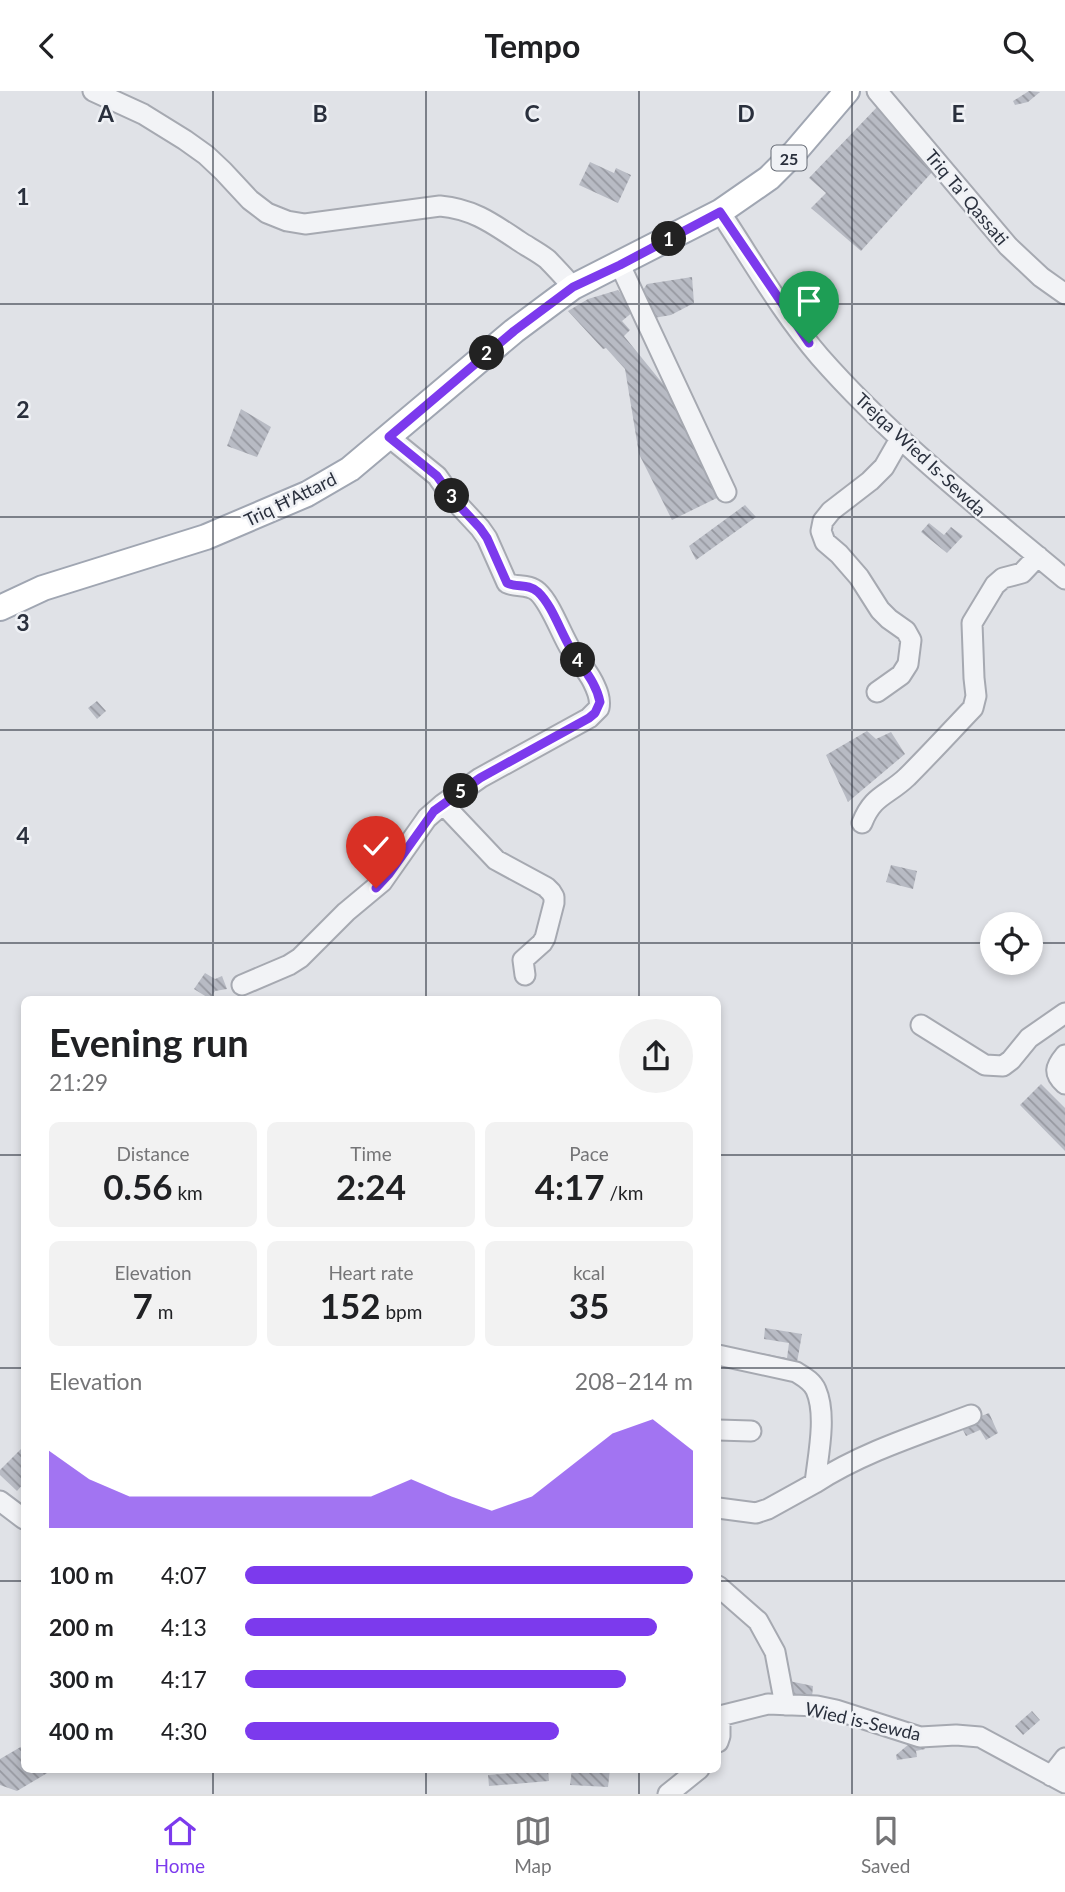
<!DOCTYPE html>
<html lang="en">
<head>
<meta charset="utf-8">
<style>
	body { margin:0; font-family:Lato,sans-serif; background:#f2f2f2; color:#202124; height:100vh; display:flex; flex-direction:column; font-size:26px; white-space:nowrap }
	* { box-sizing:border-box; margin:0 }
	p { font-size:23px; color:#757577 }
	.icon { flex:none; width:38px; height:38px; fill:none; stroke:currentColor; stroke-width:2; stroke-linecap:round; stroke-linejoin:round }
	.map { position:relative; flex:1; overflow:hidden }
	.details { position:absolute; left:21px; top:905px; width:700px; height:777px; display:flex; flex-direction:column; background:#fff; border-radius:10px; box-shadow:0 4px 10px #0003 }
	.details>* { flex:none }
	.buttons { position:absolute; left:980px; top:821px; display:grid; gap:14px }
	.buttons a { display:grid; place-items:center; width:63px; height:63px; border-radius:50%; background:#fff; box-shadow:0 4px 10px #0003; font-size:35px }
	.pin { position:absolute; display:grid; place-items:center; width:60px; height:60px; color:#fff; margin:-72px -30px; border-radius:50% 50% 50% 0; rotate:-45deg; box-shadow:0 0 7px #0007 }
	.pin .icon { rotate:45deg }
	.km { position:absolute; width:35px; height:35px; margin:-18px; border-radius:50%; background:#222; color:#fff; font-size:19px; line-height:35px; text-align:center }
	.round { display:grid; place-items:center; flex:none; width:74px; height:74px; border-radius:37px; background:#f2f2f2 }
	.overview { display:flex; align-items:center; justify-content:space-between; height:119px; padding:0 28px }
	h1 { font-size:38px; font-weight:700; line-height:52px }
	.metrics { display:grid; grid-template-columns:repeat(3,1fr); gap:10px; height:119px; padding:7px 28px }
	.metrics div { display:grid; align-content:center; border-radius:10px; background:#f2f2f2; text-align:center }
	.metrics b { font-size:35px; font-weight:700 }
	.metrics small { font-size:19px; font-weight:400 }
	.metrics p { font-size:19px }
	.chart { height:196px; padding:14px 28px }
	.chart p { display:flex; justify-content:space-between }
	.chart svg { width:100%; height:126px; margin-top:7px; fill:#7c3aed; opacity:.7 }
	ul { padding:0 28px; list-style:none; font-size:23px }
	li { display:grid; grid-template-columns:112px 84px 1fr; align-items:center; height:52px }
	li i { height:18px; border-radius:9px; background:#7c3aed }
	header { display:flex; justify-content:space-between; align-items:center; height:91px; padding:0 28px; background:#fff; font-size:32px; font-weight:700 }
	.menu { display:flex; justify-content:space-around; align-items:center; height:98px; border-top:2px solid #e0e0e0; background:#fff; font-size:19px; color:#757577 }
	.menu a { display:grid; justify-items:center; gap:4px }
	.menu .on { color:#7c3aed }
	.map>svg:first-child { display:block }
	.building { fill:url(#building-back-hatch) }
	.lines { fill:none; stroke-linecap:round; stroke-linejoin:round }
	.minor-casing { stroke:#a6a9b1; stroke-width:23 }
	.major-casing { stroke:#a0a6b2; stroke-width:28 }
	.minor { stroke:#f2f3f6; stroke-width:19 }
	.major { stroke:#fff; stroke-width:24 }
	.route-casing { stroke:#fff; stroke-width:14 }
	.route { stroke:#7c3aed; stroke-width:9 }
	.grid { fill:none; stroke:#2a303d; stroke-width:2; stroke-opacity:0.55 }
	.labels { text-anchor:middle; dominant-baseline:central; stroke-width:5; stroke-linejoin:round; paint-order:stroke }
	.shield { fill:#eff1f5; stroke:#656a74; stroke-width:2 }
	.shield-label { font-size:16px; font-weight:bold; fill:#2a303d }
	.street-label { font-size:18px; fill:#2a303d; stroke:#eff1f5 }
	.grid-label { font-size:23px; text-anchor:middle; font-weight:bold; fill:#2a303d; stroke:#eff1f5; stroke-width:5; stroke-linejoin:round; paint-order:stroke }
</style>
</head>
<body>
<header><svg class="icon" aria-label="back" viewBox="0 0 24 24"><path d="M15 5l-7 7 7 7"/></svg>Tempo<svg class="icon" aria-label="search" viewBox="0 0 24 24"><circle cx="10" cy="10" r="6"/><path d="M15 15l6 6"/></svg></header>
<div class="map">
<svg width="1065" height="1703" viewBox="0 0 1065 1703">
	<defs>
		<pattern id="building-back-hatch" width="6" height="6" patternUnits="userSpaceOnUse" patternTransform="scale(1.75)"><rect width="6" height="6" fill="#b8bbc4"/><path d="M-1 5l2 2M0 0l6 6M5-1l2 2" fill="none" stroke="#9698a0"/></pattern>
	</defs>
	<rect width="100%" height="100%" fill="#e0e2e7"/>
	<path class="building" d="M1029 0 1040 1 1028 11 1015 14 1013 10Z
		M880 13 934 79 861 160 811 117 826 102 809 87Z
		M590 71 614 82 616 77 631 84 618 112 579 94Z
		M692 186 694 212 671 224 648 228 641 202 647 193Z
		M618 199 634 220 622 230 630 239 624 245 672 304 723 404 672 429 639 363 625 278 606 257 603 258 568 220 588 208Z
		M241 318 271 336 257 366 227 355Z
		M745 414 756 426 696 469 689 455Z
		M929 432 944 444 951 436 963 445 947 462 921 441Z
		M97 610 106 620 97 628 88 617Z
		M867 640 876 648 891 641 905 663 848 711 826 664Z
		M891 774 917 780 913 798 886 791Z
		M205 882 215 888 222 885 227 898 215 900 210 908 194 898Z
		M1041 993 1065 1017V1060L1020 1014Z
		M765 1237 802 1243 796 1277 760 1271 761 1262 787 1267 789 1252 764 1248Z
		M989 1322 998 1342 986 1349 980 1339 966 1345 960 1333Z
		M24 1355V1392L17 1400 0 1384V1379Z
		M789 1590 813 1595 812 1606 790 1603Z
		M1032 1620 1040 1629 1023 1644 1015 1635Z
		M924 1651 925 1658 916 1660 917 1666 897 1669 896 1664 909 1653Z
		M24 1654V1678H54L17 1700 0 1694V1668Z
		M572 1678H610L608 1696 570 1694Z
		M548 1679 549 1690 489 1695 488 1684Z"/>
	<g class="lines">
		<defs>
			<path id="minor" d="M93 0 143 23 185 49 206 64 223 80 250 109 267 122 287 130 305 133 440 115C473 118 492 132 519 150 528 156 538 161 547 168 556 177 565 187 573 196
				M877 0 1008 155 1041 186 1065 203
				M720 121C752 169 782 222 820 266 893 349 980 417 1065 488
				M620 174 726 401
				M389 346 437 385 454 409 480 437 487 447 507 492C517 497 528 492 538 501 551 513 561 543 571 559 578 570 587 579 593 591 597 599 601 608 599 617L589 627 480 687 443 713 496 769 546 796 551 801 554 806V812L545 847 542 852 523 869 525 884
				M877 601 901 584 908 573 911 549 906 540 889 528 880 519 859 486 839 463 825 451 821 440 823 430 831 420 870 390 884 376 900 348
				M862 732C873 704 887 705 907 686 930 663 951 640 973 617L976 605 974 587 972 532 995 494 1003 487 1022 482 1038 465
				M242 894 289 874 300 867 346 821 382 791 427 727 443 713
				M921 934 985 974 1003 975 1011 969 1029 947 1065 922
				M1065 964C1055 976 1053 982 1065 993
				M718 1264 796 1281C804 1286 812 1290 816 1299 827 1324 818 1365 815 1392L768 1418 756 1422 718 1417
				M718 1339 751 1340
				M815 1392C863 1361 918 1344 971 1324
				M0 1410 24 1428
				M718 1495 758 1530 775 1561 785 1614
				M718 1651 720 1645V1625L768 1613 817 1615 836 1619 920 1646 956 1644 980 1646 1065 1692
				M1051 1685 1065 1667
				M668 1703 699 1678"/>
			<path id="major" d="M0 517 43 497 206 446 307 403 350 378 514 240 573 196 720 121 769 87 794 62 847 0"/>
		</defs>
		<use href="#minor" class="minor-casing"/>
		<use href="#major" class="major-casing"/>
		<use href="#minor" class="minor"/>
		<use href="#major" class="major"/>
	</g>
	<g class="lines">
		<defs>
			<path id="route" d="M376 797 389 783 434 720 480 687 589 627 595 622 600 611C596 590 581 576 571 558 561 542 552 514 538 501 528 492 517 497 507 492L487 447 480 437 454 409 437 385 389 346 514 240 573 196 620 174 720 121 809 252"/>
		</defs>
		<use href="#route" class="route-casing"/>
		<use href="#route" class="route"/>
	</g>
	<path class="grid" d="M213 0V908M426 0V908M639 0V908M852 0V1703M0 213H1065M0 426H1065M0 639H1065M0 852H992M1031 852H1065M0 1064H24M718 1064H1065M0 1277H24M718 1277H1065M0 1490H24M718 1490H1065M213 1678V1703M426 1678V1703M639 1678V1703"/>
	<g class="labels">
		<rect class="shield" x="771.5" y="54.5" width="35" height="25" rx="5"/>
		<g class="shield-label">
			<text x="789" y="67">25</text>
		</g>
		<g class="street-label">
			<text transform="translate(967 106) rotate(50)">Triq Ta' Qassati</text>
			<text transform="translate(921 363) rotate(43)">Trejqa Wied Is-Sewda</text>
			<text transform="translate(290 408) rotate(-26)">Triq Ħ'Attard</text>
			<text transform="translate(863 1630) rotate(13)">Wied is-Sewda</text>
		</g>
	</g>
	<g class="grid-label">
		<text x="106" y="31">A</text>
		<text x="320" y="31">B</text>
		<text x="532" y="31">C</text>
		<text x="746" y="31">D</text>
		<text x="958" y="31">E</text>
		<text x="23" y="114">1</text>
		<text x="23" y="327">2</text>
		<text x="23" y="540">3</text>
		<text x="23" y="753">4</text>
	</g>
</svg>
<div class="buttons">
<a><svg class="icon" aria-label="locate" viewBox="0 0 24 24"><circle cx="12" cy="12" r="6"/><path d="M12 2v4M12 18v4M2 12h4M18 12h4"/></svg></a>
</div>
<div class="pin" style="left:809px;top:252px;background:#1e9e55"><svg class="icon" aria-label="arrive" viewBox="0 0 24 24"><path d="M6 21V4h12l-3 4 3 4H6"/></svg></div>
<div class="pin" style="left:376px;top:797px;background:#d93025"><svg class="icon" aria-label="check" viewBox="0 0 24 24"><path d="M5 12l5 5 9-10"/></svg></div>
<b class="km" style="left:669px;top:148px">1</b>
<b class="km" style="left:487px;top:262px">2</b>
<b class="km" style="left:452px;top:405px">3</b>
<b class="km" style="left:578px;top:569px">4</b>
<b class="km" style="left:461px;top:700px">5</b>
<section class="details">
<div class="overview"><div><h1>Evening run</h1><p>21:29</p></div><a class="round"><svg class="icon" aria-label="share" viewBox="0 0 24 24"><path d="M12 15V3M7 8l5-5 5 5M5 13v7h14v-7"/></svg></a></div>
<div class="metrics">
<div><p>Distance</p><b>0.56<small> km</small></b></div>
<div><p>Time</p><b>2:24</b></div>
<div><p>Pace</p><b>4:17<small> /km</small></b></div>
</div>
<div class="metrics">
<div><p>Elevation</p><b>7<small> m</small></b></div>
<div><p>Heart rate</p><b>152<small> bpm</small></b></div>
<div><p>kcal</p><b>35</b></div>
</div>
<div class="chart"><p><span>Elevation</span>208–214 m</p>
<svg viewBox="0 0 160 44" preserveAspectRatio="none"><path d="M0 44V17L10 27L20 33L30 33L40 33L50 33L60 33L70 33L80 33L90 27L100 33L110 38L120 33L130 22L140 11L150 6L160 17V44z"/></svg>
</div>
<ul>
<li><b>100 m</b>4:07<i style="width:100%"></i></li>
<li><b>200 m</b>4:13<i style="width:92%"></i></li>
<li><b>300 m</b>4:17<i style="width:85%"></i></li>
<li><b>400 m</b>4:30<i style="width:70%"></i></li>
</ul>
</section>
</div>
<nav class="menu">
<a class="on"><svg class="icon" aria-label="home" viewBox="0 0 24 24"><path d="M3 11l9-7 9 7M6 9v11h12V9"/></svg>Home</a>
<a><svg class="icon" aria-label="map" viewBox="0 0 24 24"><path d="M3 6l6-2 6 2 6-2v14l-6 2-6-2-6 2zM9 4v14M15 6v14"/></svg>Map</a>
<a><svg class="icon" aria-label="saved" viewBox="0 0 24 24"><path d="M7 4h10v16l-5-4-5 4z"/></svg>Saved</a>
</nav>
</body>
</html>
